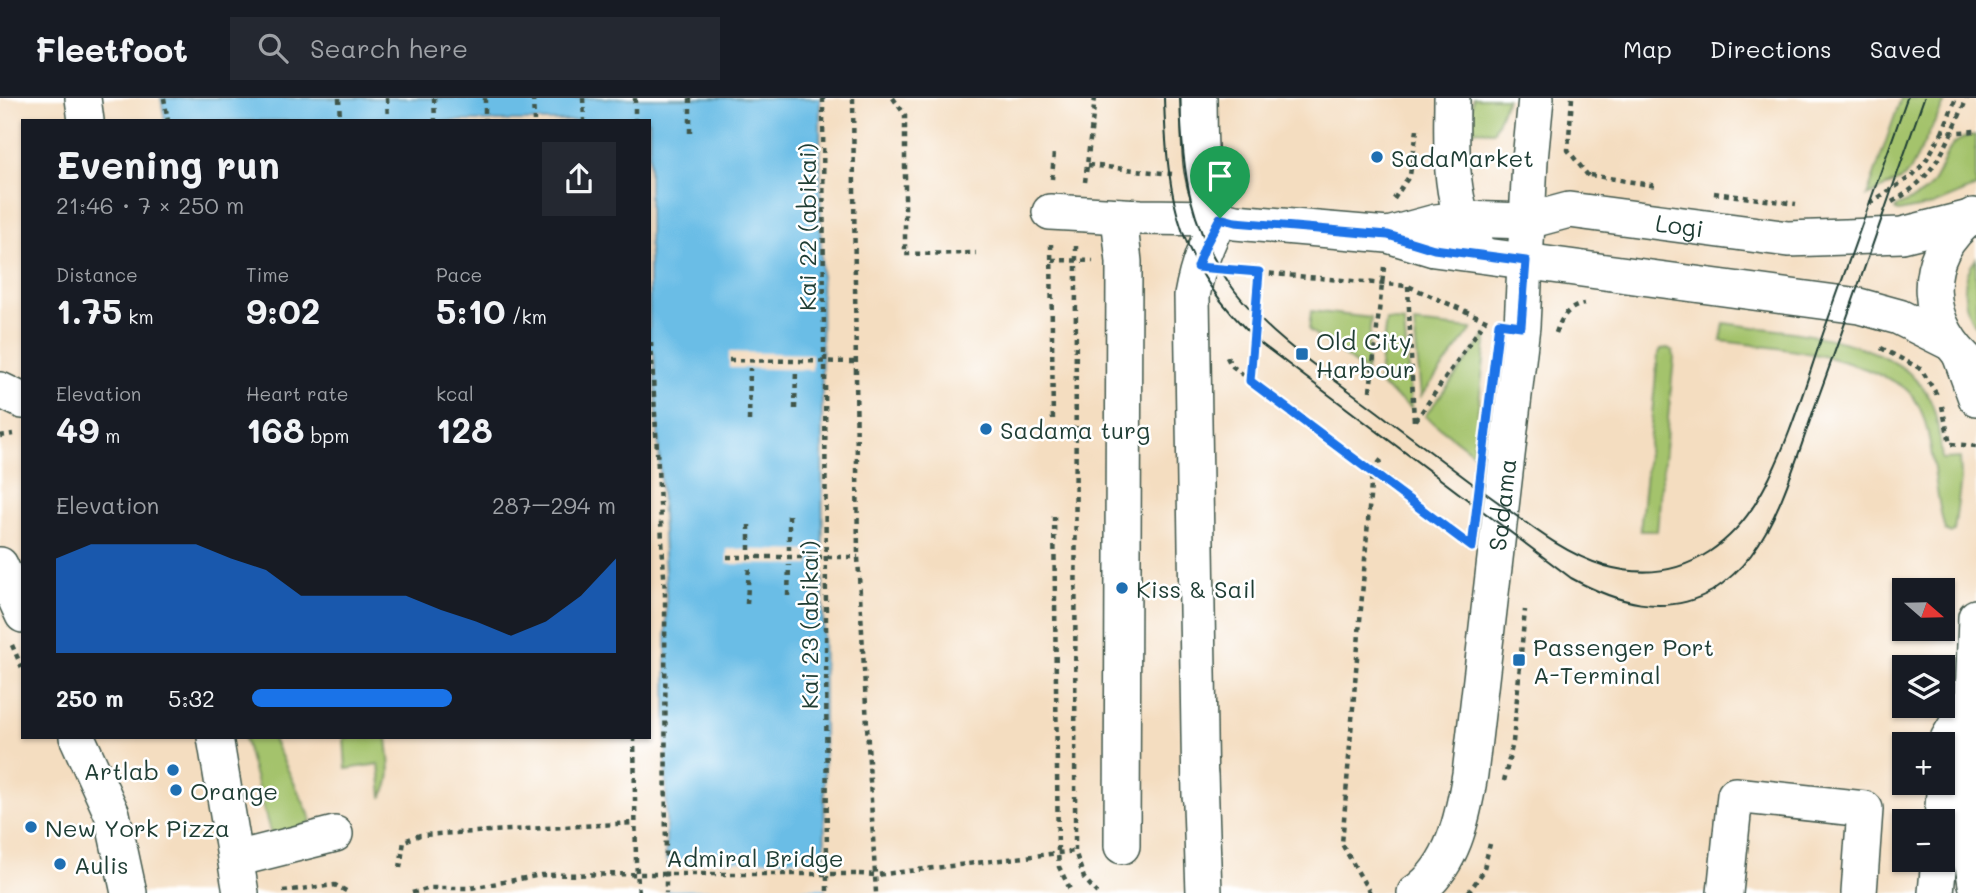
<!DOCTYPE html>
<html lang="en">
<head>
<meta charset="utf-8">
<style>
	body { margin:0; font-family:Mali,sans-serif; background:#242831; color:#f1f3f6; height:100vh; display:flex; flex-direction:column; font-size:26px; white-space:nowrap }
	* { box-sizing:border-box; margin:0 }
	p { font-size:23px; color:#9ea1a6 }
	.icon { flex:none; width:38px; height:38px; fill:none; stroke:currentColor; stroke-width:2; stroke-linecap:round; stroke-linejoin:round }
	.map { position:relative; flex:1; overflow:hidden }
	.panel { position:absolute; left:21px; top:21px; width:630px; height:620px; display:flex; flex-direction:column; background:#171b24; border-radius:0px; box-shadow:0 2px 5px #0004 }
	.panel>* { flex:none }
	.needle { width:46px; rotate:110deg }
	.fabs { position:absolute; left:1892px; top:480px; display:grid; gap:14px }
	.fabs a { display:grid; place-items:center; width:63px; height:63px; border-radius:0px; background:#171b24; box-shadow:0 2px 5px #0004; font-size:35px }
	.pin { position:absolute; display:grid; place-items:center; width:60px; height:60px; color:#fff; margin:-72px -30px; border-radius:50% 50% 50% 0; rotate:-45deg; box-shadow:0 0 7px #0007 }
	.pin .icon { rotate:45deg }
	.round { display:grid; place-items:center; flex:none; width:74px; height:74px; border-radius:0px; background:#242831 }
	.overview { display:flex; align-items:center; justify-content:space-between; height:119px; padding:0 35px }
	h1 { font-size:38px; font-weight:800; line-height:52px }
	.figures { display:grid; grid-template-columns:repeat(3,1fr); gap:10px; height:119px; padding:7px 35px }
	.figures div { display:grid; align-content:center }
	.figures b { font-size:35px; font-weight:800 }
	.figures small { font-size:19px; font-weight:400 }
	.figures p { font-size:19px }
	.chart { height:196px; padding:14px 35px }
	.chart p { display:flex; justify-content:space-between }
	.chart svg { width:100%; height:126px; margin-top:7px; fill:#1a73e8; opacity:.7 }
	ul { padding:0 35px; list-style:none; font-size:23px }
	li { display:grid; grid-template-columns:112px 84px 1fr; align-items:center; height:52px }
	li i { height:18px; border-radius:9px; background:#1a73e8 }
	header { display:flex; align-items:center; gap:42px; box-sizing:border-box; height:98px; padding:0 35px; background:#171b24; border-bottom:2px solid #363941 }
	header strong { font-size:33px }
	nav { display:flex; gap:38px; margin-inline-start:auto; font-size:24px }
	.search { width:490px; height:63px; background:#242831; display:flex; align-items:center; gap:18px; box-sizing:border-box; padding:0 24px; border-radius:0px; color:#9ea1a6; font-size:26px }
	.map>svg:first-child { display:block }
	.green { fill:#a4c36c; stroke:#628050; stroke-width:2 }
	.water { fill:#6bbde6; stroke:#457d8d; stroke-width:2 }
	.pier { fill:#f4ddc0 }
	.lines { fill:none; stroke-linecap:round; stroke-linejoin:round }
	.minor-casing { stroke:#3f5549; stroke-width:38 }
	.path { stroke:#3f5549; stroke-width:4.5; stroke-dasharray:5 5; stroke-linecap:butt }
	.minor { stroke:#fff; stroke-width:35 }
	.tram { stroke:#1f3d34; stroke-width:2 }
	.path-bridge { stroke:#3f5549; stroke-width:4.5; stroke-dasharray:5 5; stroke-linecap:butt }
	.route-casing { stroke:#fff; stroke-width:14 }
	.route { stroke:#1a73e8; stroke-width:9 }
	.poi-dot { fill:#1f6fb2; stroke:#fff; stroke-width:2.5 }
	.labels { text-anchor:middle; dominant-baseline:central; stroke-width:5; stroke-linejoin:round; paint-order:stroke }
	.poi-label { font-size:24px; fill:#1f3d34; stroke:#fff; text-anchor:start }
	.street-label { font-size:24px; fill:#1f3d34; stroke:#fff }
</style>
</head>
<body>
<header>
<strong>Fleetfoot</strong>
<div class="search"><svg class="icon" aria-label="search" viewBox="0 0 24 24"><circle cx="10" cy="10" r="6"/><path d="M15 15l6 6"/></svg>Search here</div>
<nav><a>Map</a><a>Directions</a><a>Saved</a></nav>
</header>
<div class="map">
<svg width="1976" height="795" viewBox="0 0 1976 795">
	<rect width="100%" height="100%" fill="#fff"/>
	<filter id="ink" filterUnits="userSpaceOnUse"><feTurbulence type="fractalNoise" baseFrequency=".0143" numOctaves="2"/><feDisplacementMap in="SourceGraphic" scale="14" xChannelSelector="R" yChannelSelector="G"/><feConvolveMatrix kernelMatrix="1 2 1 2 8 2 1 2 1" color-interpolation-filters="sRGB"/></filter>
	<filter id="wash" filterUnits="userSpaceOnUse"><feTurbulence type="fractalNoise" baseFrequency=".00686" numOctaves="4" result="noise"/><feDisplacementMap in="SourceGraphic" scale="28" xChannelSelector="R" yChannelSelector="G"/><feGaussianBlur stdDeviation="1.57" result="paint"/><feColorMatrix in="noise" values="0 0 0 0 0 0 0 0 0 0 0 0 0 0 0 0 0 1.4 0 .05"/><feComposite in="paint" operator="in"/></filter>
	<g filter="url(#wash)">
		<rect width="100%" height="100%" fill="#f4ddc0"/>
		<path class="green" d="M1473 0H1507L1494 33 1470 32Z
			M1901 0H1947L1911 71 1904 80 1867 98Z
			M1976 37V89L1933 107 1899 114 1895 111C1903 102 1916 104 1928 91 1947 71 1941 40 1976 37Z
			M1976 161V229C1962 210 1960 180 1976 161Z
			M1311 213 1371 220 1366 274 1309 232Z
			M1386 222 1404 224 1411 310 1378 285Z
			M1414 225 1472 231 1421 298Z
			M1724 225C1783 234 1891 238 1926 294 1938 314 1939 339 1942 361L1960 360 1961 381 1954 433 1951 435 1945 432C1935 397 1935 362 1926 327 1923 316 1917 302 1909 294 1902 286 1891 282 1882 278 1831 254 1776 250 1721 243Z
			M1487 236 1473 355 1425 318Z
			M1668 250 1673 253 1674 260 1657 433H1640L1658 257 1661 251Z
			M244 639H272L309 716 311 722 308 726 271 737Z
			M344 639H387C388 658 395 683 382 698L379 666 346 671Z"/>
		<path class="water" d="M161 0H820L825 795H666V496L654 255 649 252V23H165Z"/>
		<path class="pier" d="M729 254 812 256V272L729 270Z
			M727 451 810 453V467L727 466Z
			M828 761V790L662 792V764Z"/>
	</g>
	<g filter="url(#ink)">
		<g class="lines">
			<defs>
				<g id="minor">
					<path d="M83 0 86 23"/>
					<path d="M1199 0C1200 42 1196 84 1220 120"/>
					<path d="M1452 0C1452 37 1447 110 1474 139"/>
					<path d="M1050 114 1141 119 1220 120 1235 124 1388 137 1434 151 1859 208 1899 219 1947 243"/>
					<path d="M1119 118 1124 164 1122 748"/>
					<path d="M1973 118C1916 157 1923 231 1976 270"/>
					<path id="s1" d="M1388 137 1436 124 1462 121 1528 123 1569 112 1788 141 1902 137 1970 120"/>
					<path d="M1961 259 1976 300"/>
					<path d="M0 292 23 303"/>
					<path d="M0 467 23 517"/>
					<path d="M1976 519 1968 735 1976 786"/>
					<path d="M77 639 112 716 129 795"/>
					<path d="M215 639 241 795"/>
					<path d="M1200 677 1204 795"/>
					<path d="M1200 698 1192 198C1197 169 1206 145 1220 120"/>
					<path d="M1942 723 1948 641 1960 621"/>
					<path d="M236 761 335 736"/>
					<path id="s2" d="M1415 795C1453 769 1463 719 1470 676L1522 228 1530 62 1536 0"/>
					<path d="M1725 795 1735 697 1865 711 1859 795"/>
					<path d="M1936 795 1939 761"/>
				</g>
			</defs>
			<use href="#minor" class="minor-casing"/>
			<path class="path" d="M164 0 168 23
				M339 0 340 23
				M387 0 388 23
				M434 0 435 23
				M485 0V23
				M533 0 534 23
				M583 0 584 23
				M635 0V23
				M690 0V35
				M823 0 824 258
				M853 0 858 459 876 795
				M893 0 905 17V156L976 155
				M1572 0 1568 52 1589 79
				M1942 35 1956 0
				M1088 67 1172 76
				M1590 77 1657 88
				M1052 81 1054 54
				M1085 84 1095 0
				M1714 95 1796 106
				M1394 101 1410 77 1417 32
				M1892 104C1936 80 1948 44 1967 0
				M1870 105 1912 78 1925 64 1942 35 1976 33
				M1051 146 1053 326
				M1076 148 1075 753 1084 780 1097 795
				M1052 162 1093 163
				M1230 172 1408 188 1490 224
				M1260 174 1250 283 1465 443
				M1408 188 1414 325 1485 223
				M1556 235C1561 220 1568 209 1584 206
				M651 244 665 496 666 795
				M1881 250 1921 271 1939 300
				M825 258 827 795
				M1227 259 1231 267 1250 282
				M729 262 855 264
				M1370 293 1384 169
				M1942 308 1950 346 1976 348
				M795 311 796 271
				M749 323 750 270
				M0 338 13 336
				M1054 418 1058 755 1059 769 1072 795
				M749 452V422
				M789 452V412
				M727 459H858
				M788 498 789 467
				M747 506 749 467
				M12 547 23 572
				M634 639 636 763 639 795
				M1504 683 1513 644 1525 512
				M400 770 404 743 420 737 635 725
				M859 776 876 777 1075 753
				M283 793 335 787 350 795
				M412 795 430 790H471L541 777 651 776
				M1370 795 1342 746 1372 374 1384 358
				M1468 795 1483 774 1490 746"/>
			<use href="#minor" class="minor"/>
			<path class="tram" d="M1164 0C1167 106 1179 169 1259 244L1571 480C1615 504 1665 520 1712 493 1726 484 1741 470 1751 457 1780 419 1798 356 1814 311 1852 208 1887 104 1924 0
				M1180 0C1182 75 1189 132 1235 193 1273 243 1338 283 1387 321 1423 348 1459 376 1495 402 1529 427 1564 456 1605 468 1641 478 1677 475 1709 454 1733 438 1750 417 1763 392 1789 345 1807 281 1825 230 1853 153 1879 77 1907 0"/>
			<path class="path-bridge" d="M651 776H859"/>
		</g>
	</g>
	<g class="lines" filter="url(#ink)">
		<defs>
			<path id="route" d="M1220 120 1235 124 1388 137 1434 151 1526 163 1521 228 1499 225 1472 449 1250 283 1259 174 1197 169 1206 146Z"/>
		</defs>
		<use href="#route" class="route-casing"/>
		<use href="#route" class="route"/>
	</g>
	<g class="poi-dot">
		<circle cx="1377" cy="59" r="7"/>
		<rect x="1295" y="249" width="14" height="14" rx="3.5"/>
		<circle cx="986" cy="331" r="7"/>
		<circle cx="1122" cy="490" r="7"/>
		<rect x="1512" y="555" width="14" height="14" rx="3.5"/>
		<circle cx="173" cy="672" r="7"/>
		<circle cx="176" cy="692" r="7"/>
		<circle cx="31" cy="729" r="7"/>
		<circle cx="60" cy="766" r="7"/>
	</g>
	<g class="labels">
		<g class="poi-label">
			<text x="1391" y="59">SadaMarket</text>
			<text x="1316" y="242">Old City<tspan x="1316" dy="28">Harbour</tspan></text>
			<text x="1000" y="331">Sadama turg</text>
			<text x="1136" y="490">Kiss &amp; Sail</text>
			<text x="1533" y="548">Passenger Port<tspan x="1533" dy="28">A-Terminal</tspan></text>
			<text x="159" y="672" text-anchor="end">Artlab</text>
			<text x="190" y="692">Orange</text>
			<text x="45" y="729">New York Pizza</text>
			<text x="74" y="766">Aulis</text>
		</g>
		<g class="street-label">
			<text stroke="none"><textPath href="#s1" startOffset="296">Logi</textPath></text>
			<text transform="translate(806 129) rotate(-90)">Kai 22 (abikai)</text>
			<text stroke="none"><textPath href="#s2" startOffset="406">Sadama</textPath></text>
			<text transform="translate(808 527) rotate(-90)">Kai 23 (abikai)</text>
			<text x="755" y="759">Admiral Bridge</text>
		</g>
	</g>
</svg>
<div class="fabs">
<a><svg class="needle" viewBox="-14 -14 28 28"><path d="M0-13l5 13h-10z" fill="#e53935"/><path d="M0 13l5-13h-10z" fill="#9ea1a6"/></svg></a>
<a><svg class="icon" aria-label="layers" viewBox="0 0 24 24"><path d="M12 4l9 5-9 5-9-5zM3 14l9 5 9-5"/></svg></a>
<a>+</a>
<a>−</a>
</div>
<div class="pin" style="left:1220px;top:120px;background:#1e9e55"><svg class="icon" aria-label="arrive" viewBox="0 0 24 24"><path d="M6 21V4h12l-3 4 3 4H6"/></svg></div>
<section class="panel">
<div class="overview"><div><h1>Evening run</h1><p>21:46 · 7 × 250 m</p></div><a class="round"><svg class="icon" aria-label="share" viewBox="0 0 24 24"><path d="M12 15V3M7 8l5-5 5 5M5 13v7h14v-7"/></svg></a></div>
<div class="figures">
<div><p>Distance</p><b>1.75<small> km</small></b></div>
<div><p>Time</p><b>9:02</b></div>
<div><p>Pace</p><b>5:10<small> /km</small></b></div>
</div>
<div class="figures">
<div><p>Elevation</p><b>49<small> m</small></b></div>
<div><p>Heart rate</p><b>168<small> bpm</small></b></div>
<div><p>kcal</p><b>128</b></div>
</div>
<div class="chart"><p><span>Elevation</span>287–294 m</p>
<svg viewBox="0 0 160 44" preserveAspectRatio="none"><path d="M0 44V11L10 6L20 6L30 6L40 6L50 11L60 15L70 24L80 24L90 24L100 24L110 29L120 33L130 38L140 33L150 24L160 11V44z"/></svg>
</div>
<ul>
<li><b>250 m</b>5:32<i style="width:55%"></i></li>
</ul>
</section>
</div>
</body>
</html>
